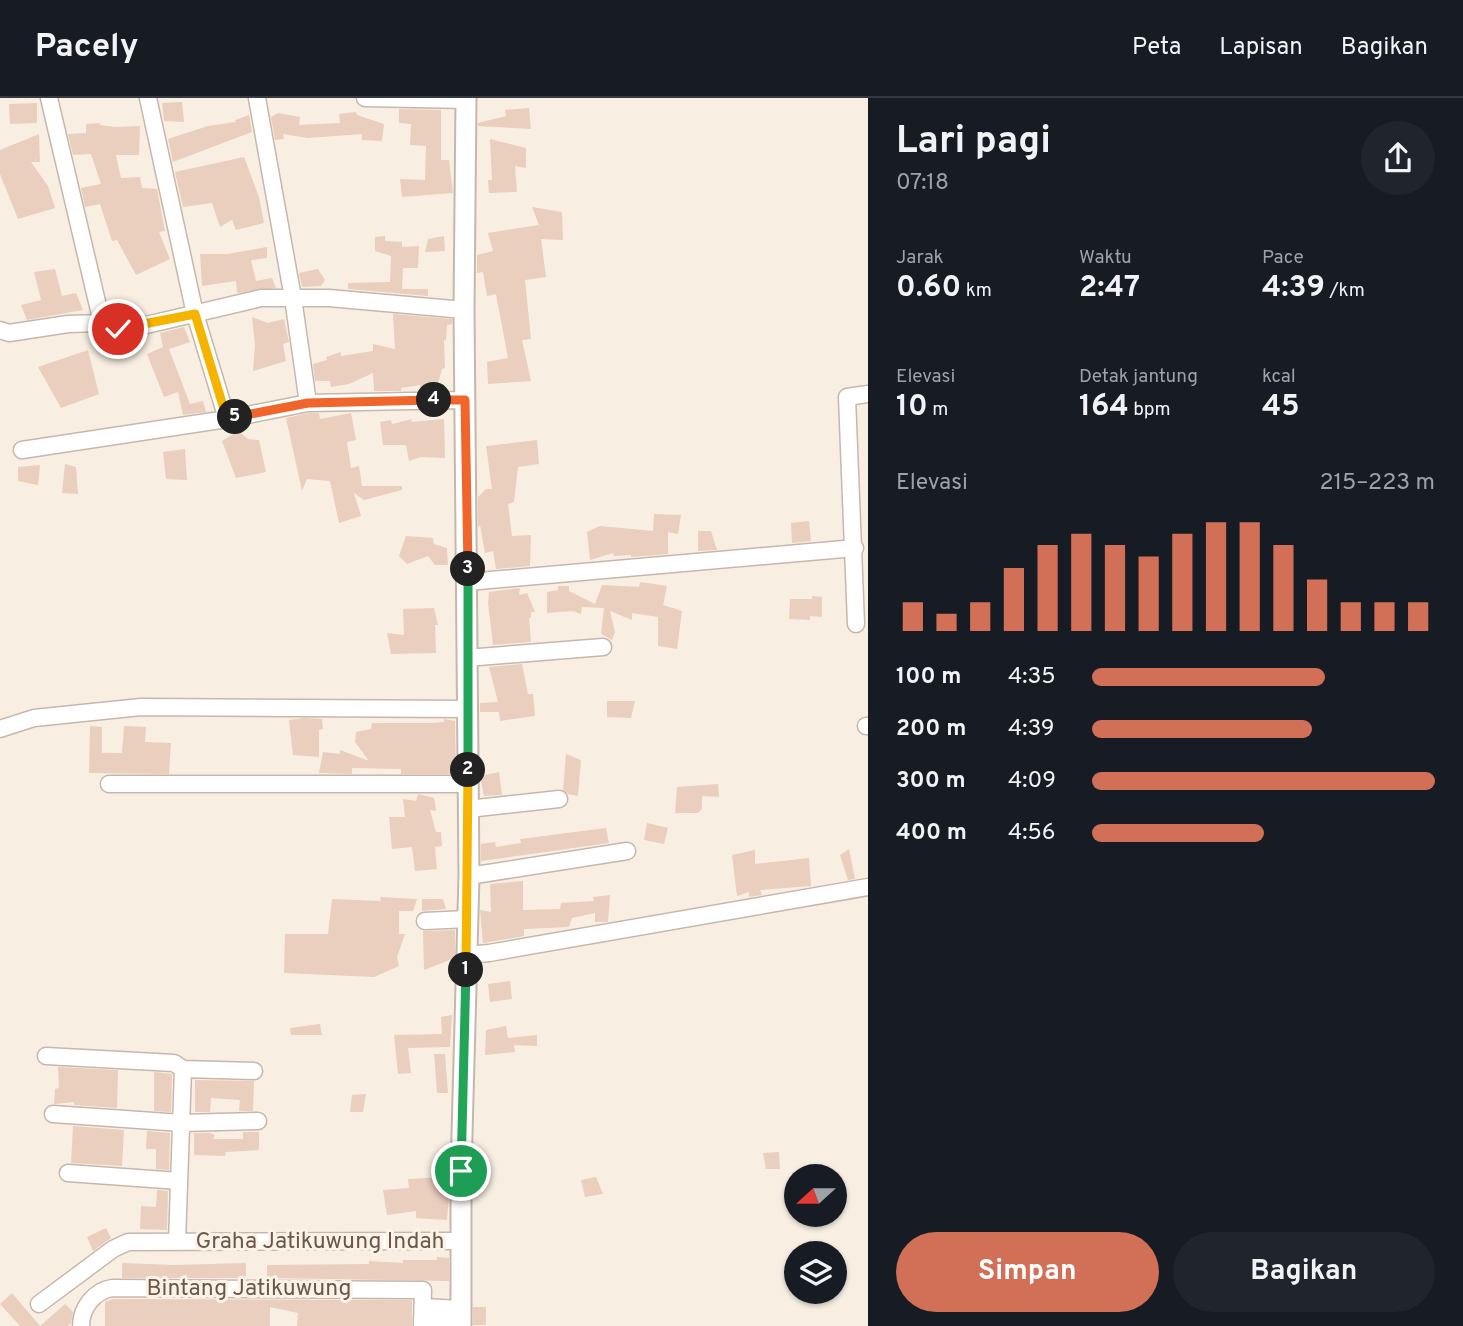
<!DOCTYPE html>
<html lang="id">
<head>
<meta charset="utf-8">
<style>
	body { margin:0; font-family:Overpass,sans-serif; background:#20242c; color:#f1f3f6; height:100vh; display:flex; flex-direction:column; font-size:26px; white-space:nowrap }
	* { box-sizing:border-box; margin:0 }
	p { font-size:23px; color:#9ea1a6 }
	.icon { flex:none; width:38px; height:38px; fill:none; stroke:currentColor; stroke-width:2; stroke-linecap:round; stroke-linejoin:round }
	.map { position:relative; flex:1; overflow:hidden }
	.side { display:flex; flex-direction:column; background:#171b24; width:595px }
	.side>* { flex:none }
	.needle { width:46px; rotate:249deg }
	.tools { position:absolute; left:784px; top:1066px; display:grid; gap:14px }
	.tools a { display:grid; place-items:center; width:63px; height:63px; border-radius:50%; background:#171b24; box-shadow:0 2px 5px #0004; font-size:35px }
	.pin { position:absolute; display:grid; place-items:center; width:60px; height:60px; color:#fff; margin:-30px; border:4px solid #fff; border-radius:50%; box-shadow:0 2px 7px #0007 }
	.km { position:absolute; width:35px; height:35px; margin:-18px; border-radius:50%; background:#222; color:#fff; font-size:19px; line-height:35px; text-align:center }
	.round { display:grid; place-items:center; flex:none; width:74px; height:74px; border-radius:37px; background:#20242c }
	.headline { display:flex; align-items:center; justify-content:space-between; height:119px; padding:0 28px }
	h1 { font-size:38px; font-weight:700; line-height:52px }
	.stats { display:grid; grid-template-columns:repeat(3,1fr); gap:10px; height:119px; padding:7px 28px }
	.stats div { display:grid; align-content:center }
	.stats b { font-size:30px; font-weight:700 }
	.stats small { font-size:19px; font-weight:400 }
	.stats p { font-size:19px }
	.chart { height:196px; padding:14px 28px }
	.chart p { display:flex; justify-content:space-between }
	.chart svg { width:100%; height:126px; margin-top:7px; stroke:#d26f57; stroke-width:6 }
	.action { display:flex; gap:14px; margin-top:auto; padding:14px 28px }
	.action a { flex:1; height:80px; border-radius:42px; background:#d26f57; color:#fff; font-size:28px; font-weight:700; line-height:80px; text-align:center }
	.action a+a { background:#20242c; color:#f1f3f6 }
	ul { padding:0 28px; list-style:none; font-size:23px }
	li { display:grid; grid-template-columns:112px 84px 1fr; align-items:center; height:52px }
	li i { height:18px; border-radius:9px; background:#d26f57 }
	header { display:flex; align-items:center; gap:42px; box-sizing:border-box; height:98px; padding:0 35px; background:#171b24; border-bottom:2px solid #363941 }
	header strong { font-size:33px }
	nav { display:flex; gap:38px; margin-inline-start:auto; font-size:24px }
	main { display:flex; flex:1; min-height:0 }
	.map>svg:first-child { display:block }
	.building { fill:#eacebe }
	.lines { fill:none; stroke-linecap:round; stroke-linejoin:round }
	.minor-casing { stroke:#c7b7ab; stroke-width:19 }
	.tertiary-casing { stroke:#c7b7ab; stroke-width:23 }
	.minor { stroke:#fff; stroke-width:16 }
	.tertiary { stroke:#fff; stroke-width:19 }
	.split-1-casing { stroke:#fff; stroke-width:14 }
	.split-2-casing { stroke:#fff; stroke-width:14 }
	.split-3-casing { stroke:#fff; stroke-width:14 }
	.split-4-casing { stroke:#fff; stroke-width:14 }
	.split-5-casing { stroke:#fff; stroke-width:14 }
	.split-6-casing { stroke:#fff; stroke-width:14 }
	.split-1 { stroke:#22a559; stroke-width:9 }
	.split-2 { stroke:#f5b400; stroke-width:9 }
	.split-3 { stroke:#22a559; stroke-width:9 }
	.split-4 { stroke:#f0652b; stroke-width:9 }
	.split-5 { stroke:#f0652b; stroke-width:9 }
	.split-6 { stroke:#f5b400; stroke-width:9 }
	.labels { text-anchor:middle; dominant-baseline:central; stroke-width:6; stroke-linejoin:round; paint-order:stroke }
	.street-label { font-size:23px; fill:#6c574c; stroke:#fcf3e7 }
</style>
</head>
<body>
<header>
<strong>Pacely</strong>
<nav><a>Peta</a><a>Lapisan</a><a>Bagikan</a></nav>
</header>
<main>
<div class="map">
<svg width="868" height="1228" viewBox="0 0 868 1228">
	<rect width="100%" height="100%" fill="#f8efe2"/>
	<path class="building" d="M182 4 184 24 164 23 162 5Z
		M37 5V25L10 26 9 6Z
		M529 10 531 31 478 28V25L506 18 505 12Z
		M399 11 441 12V62H449L453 95 402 99 400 81 425 82 426 48 410 47 411 26 399 25Z
		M356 14 357 17 384 26 382 43 362 42V36L308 40 283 36 284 41 275 42 271 19 278 15 300 19 299 27 340 25 339 16Z
		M249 17 252 34 173 64 168 41 208 28 236 24 235 22Z
		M100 25V27L115 29 140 28 139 57H116L121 80 140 79 142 90 157 91 165 133 159 134 170 161 136 177 117 142 112 143 100 106 85 109 81 90 101 86 91 56 73 57 68 36 86 35V26Z
		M39 36 40 64H31L48 88 55 110 18 121 0 76V52Z
		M490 41 526 50V70L515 68 517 94 489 95 488 82H492Z
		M244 59 259 99 264 125 236 132 232 122 220 129 212 105 183 109 175 74Z
		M532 109 562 114 563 142 541 141 546 179 525 182 531 241 522 242 531 283 488 286 487 264 508 260 496 196 487 198 483 174 477 175V157L493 153 488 135 539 127Z
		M385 138V143L402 144V149L419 148 418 170H403L402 191H428V198L348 191V185L390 184 391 158 375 153V139Z
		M444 138 445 153 425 154 428 141Z
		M267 149V160L251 162 256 183 272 180 276 190 237 195 236 183 202 188 200 156H227Z
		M55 171 62 198 76 195 83 212 27 222 21 207 41 202 34 174Z
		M318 171 325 182 321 188 302 189 299 175Z
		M393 216 452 221V226L447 227 446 243 444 242 445 270 442 271 436 292H420V287L401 290V293H374L373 275 349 286 331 289 330 283H315L313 266 327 262 326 259 341 254V258L373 253V246L395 251Z
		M252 219 268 225 284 221 289 244 283 246 286 263 253 273 255 247Z
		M184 229 190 244 169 251 190 306 203 303 206 314 183 317 178 294 164 299 147 256 163 249 160 235Z
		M88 252 99 296 61 310 38 269Z
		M309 315H319L320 321 351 315 356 342 347 344 351 370 359 368 362 388H402V392L364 402 354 395 361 418 339 425 330 383 307 381 302 393 286 320Z
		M412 321 411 324 444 321 445 360 421 359 409 363 406 347H383L380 324 391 322 392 326Z
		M238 333 248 341 259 342 266 374 236 380 222 343Z
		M537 342 539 366 518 369 514 404 508 406 512 438 531 437 530 468 496 471 493 453 485 455 480 427 478 429V399L486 391H492L486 348Z
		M185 351 187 382 166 381 163 354Z
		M65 366 76 369 78 396 62 395Z
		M40 367 38 387 18 383V369Z
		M654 416 681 417 678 436 668 434V456L631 459V457L614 458 613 455 590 462 587 434 600 428 653 433Z
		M809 423 811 443 792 445 791 425Z
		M698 433H711L717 452 698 453Z
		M406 438 433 440 434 446 447 450 448 467H435L428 458 407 466 399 458Z
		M640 484 667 488 663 507 682 513 677 551 658 548V519L632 515V522L610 513 615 534 612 542 601 536 604 510 582 509 581 516 573 513 547 515V494L558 492V488H569V493L595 506 602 487 639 489Z
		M520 490 519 497 527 495 535 514H531V520H529L531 544 493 547 488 505 489 494Z
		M812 498 822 499V519L810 518V522L789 521 790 501H812Z
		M434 510 438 527H435L436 555 391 556 387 535 404 537 403 511Z
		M522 566 528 596H533L535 618 500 623 499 614H480V605L498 604 489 569Z
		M607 603H635L631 620 607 619Z
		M304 620 322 621 323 631 319 632V659L293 657 289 622Z
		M444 621 455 623 456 676H401V671L352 670V676L319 675 323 654 340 656V652L369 663 355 644 356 634 371 631 372 625H430L444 624Z
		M90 628 102 629V655H122L124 628 146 629 145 644 171 645 169 676 89 675Z
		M566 656 581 662 578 698 568 696 563 692Z
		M499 674 502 697 484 698 480 678Z
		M718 686 719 699 702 698V711L698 715H675L677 689Z
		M418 696 434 700 435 705 436 713 430 712 436 734H441L442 748 435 749 437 771 415 773 412 749 392 751 389 719H405L403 701 416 703Z
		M647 725 668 730 664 746 644 742Z
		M606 730 609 745 481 763V746L495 744 496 749 521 745 520 741Z
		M849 751 855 781 848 782 840 757Z
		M755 752V766L809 760 811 788 760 792 762 797 749 799V794L737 798 732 757Z
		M523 783V812L560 811 561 805 594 803 593 799 610 797 608 824H595V815L572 820 569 829 524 831V838L483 845 480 812 491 814 490 786Z
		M380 799 417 801 413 813H399V836H405L397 859 399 868 374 879 284 875 285 836H328L332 801 381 803Z
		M422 801H443L446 811 422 813Z
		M455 832V860L424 872 423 833Z
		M510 883 512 901 490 904 488 886Z
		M452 917 450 949 408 950 411 975 398 976 394 937 442 936 441 919Z
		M320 926 322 937H291L290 930Z
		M506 928 508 940 537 937V948L514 947 515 954 485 957 486 932Z
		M434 956H445L448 995H437Z
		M58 969 118 972 117 1010 74 1007V1004L54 1006 55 991 59 990Z
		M154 974 172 976 171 1014 154 1013Z
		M195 982 254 983 253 1013H239L240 1002 211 1000 210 1014H195Z
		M366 996 363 1014H350L352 997Z
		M73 1028 124 1032 122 1068 71 1065Z
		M147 1033 170 1035 169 1072 156 1071V1051H146Z
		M243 1034H259V1052L226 1054 225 1058 194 1057V1035H210L215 1037 213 1041H243Z
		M779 1054 780 1071H766L763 1055Z
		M444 1079 445 1099H449L447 1122 416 1120V1113L387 1117 383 1092 409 1090 408 1081Z
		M596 1079 603 1096 585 1099 581 1082Z
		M157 1092 168 1093 167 1132 140 1131 141 1108 156 1109Z
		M106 1130 111 1140 93 1153 87 1139Z
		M437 1159 449 1160V1183L267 1180V1167L369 1166V1163L403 1165V1162H437Z
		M122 1165 174 1167 246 1165V1180H122Z
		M12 1195 40 1228 65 1206 73 1214 71 1225 68 1228H20L0 1206Z
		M113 1201 412 1202V1228H297L298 1215 270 1209V1228H105V1204Z
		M473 1209H486V1227H473Z"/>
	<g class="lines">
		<defs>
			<path id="minor" d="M49 0 102 225
				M148 0 195 216 227 321
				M257 0 293 200 308 305
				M365 0 466 2
				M0 232 9 235 68 226 102 225 125 232 261 200H329L464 212
				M22 352 227 321 308 305 465 302
				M468 484 855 450
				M856 526 847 299 868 296
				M466 560 603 549
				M866 628H868
				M0 631 34 620 141 609 466 611
				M109 686H468
				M468 711 559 701
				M469 778 627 753
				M425 823 467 821
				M467 857 489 855 868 789
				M46 958 174 965 183 971 177 1144
				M183 971 254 973
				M53 1016 182 1025 258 1023
				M68 1075 179 1083
				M39 1206 113 1151 128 1144 462 1143
				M423 1209 461 1211
				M422 1222 461 1223
				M81 1228C81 1210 94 1193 112 1190L423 1192 422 1228"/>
			<path id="tertiary" d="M461 1228V1073L469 778 464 212 466 0"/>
		</defs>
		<use href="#minor" class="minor-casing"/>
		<use href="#tertiary" class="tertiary-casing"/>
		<use href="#minor" class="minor"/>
		<use href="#tertiary" class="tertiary"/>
	</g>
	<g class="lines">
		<defs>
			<path id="split-1" d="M461 1073 466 872"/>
			<path id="split-2" d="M466 872 468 672"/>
			<path id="split-3" d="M468 672V471"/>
			<path id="split-4" d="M434 302H465L468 471"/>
			<path id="split-5" d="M235 319 308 305 434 302"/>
			<path id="split-6" d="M118 231 195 216 227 321 235 319"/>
		</defs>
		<use href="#split-1" class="split-1-casing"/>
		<use href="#split-2" class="split-2-casing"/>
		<use href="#split-3" class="split-3-casing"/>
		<use href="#split-4" class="split-4-casing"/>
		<use href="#split-5" class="split-5-casing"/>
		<use href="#split-6" class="split-6-casing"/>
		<use href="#split-1" class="split-1"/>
		<use href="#split-2" class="split-2"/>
		<use href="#split-3" class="split-3"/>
		<use href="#split-4" class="split-4"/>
		<use href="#split-5" class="split-5"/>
		<use href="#split-6" class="split-6"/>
	</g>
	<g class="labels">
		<g class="street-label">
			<text x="320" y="1144">Graha Jatikuwung Indah</text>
			<text x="249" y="1191">Bintang Jatikuwung</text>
		</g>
	</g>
</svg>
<div class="tools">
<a><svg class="needle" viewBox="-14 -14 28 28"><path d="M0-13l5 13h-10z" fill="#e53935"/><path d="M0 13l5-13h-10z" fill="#9ea1a6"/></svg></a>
<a><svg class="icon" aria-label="layers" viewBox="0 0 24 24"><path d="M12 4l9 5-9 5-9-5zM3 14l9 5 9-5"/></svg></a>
</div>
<div class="pin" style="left:461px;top:1073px;background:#1e9e55"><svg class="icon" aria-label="arrive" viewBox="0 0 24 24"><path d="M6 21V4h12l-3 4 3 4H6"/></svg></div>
<div class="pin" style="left:118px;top:231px;background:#d93025"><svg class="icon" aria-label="check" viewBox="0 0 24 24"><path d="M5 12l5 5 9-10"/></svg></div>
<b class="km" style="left:466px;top:872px">1</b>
<b class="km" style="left:468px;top:672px">2</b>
<b class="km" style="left:468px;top:471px">3</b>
<b class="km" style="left:434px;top:302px">4</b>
<b class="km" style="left:235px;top:319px">5</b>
</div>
<section class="side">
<div class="headline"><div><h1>Lari pagi</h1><p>07:18</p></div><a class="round"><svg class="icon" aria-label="share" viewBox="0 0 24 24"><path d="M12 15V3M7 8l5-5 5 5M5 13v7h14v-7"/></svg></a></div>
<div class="stats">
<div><p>Jarak</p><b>0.60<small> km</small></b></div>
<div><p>Waktu</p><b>2:47</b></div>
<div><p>Pace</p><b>4:39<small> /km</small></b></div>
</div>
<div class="stats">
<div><p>Elevasi</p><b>10<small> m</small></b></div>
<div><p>Detak jantung</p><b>164<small> bpm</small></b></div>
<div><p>kcal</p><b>45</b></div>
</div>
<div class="chart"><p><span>Elevasi</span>215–223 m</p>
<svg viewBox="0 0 160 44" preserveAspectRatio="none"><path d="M5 44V34M15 44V38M25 44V34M35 44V22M45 44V14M55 44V10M65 44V14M75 44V18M85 44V10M95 44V6M105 44V6M115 44V14M125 44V26M135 44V34M145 44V34M155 44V34"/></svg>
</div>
<ul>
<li><b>100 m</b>4:35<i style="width:68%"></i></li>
<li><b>200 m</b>4:39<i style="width:64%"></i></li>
<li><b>300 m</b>4:09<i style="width:100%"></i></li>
<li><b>400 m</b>4:56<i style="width:50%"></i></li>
</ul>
<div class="action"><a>Simpan</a><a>Bagikan</a></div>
</section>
</main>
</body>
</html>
